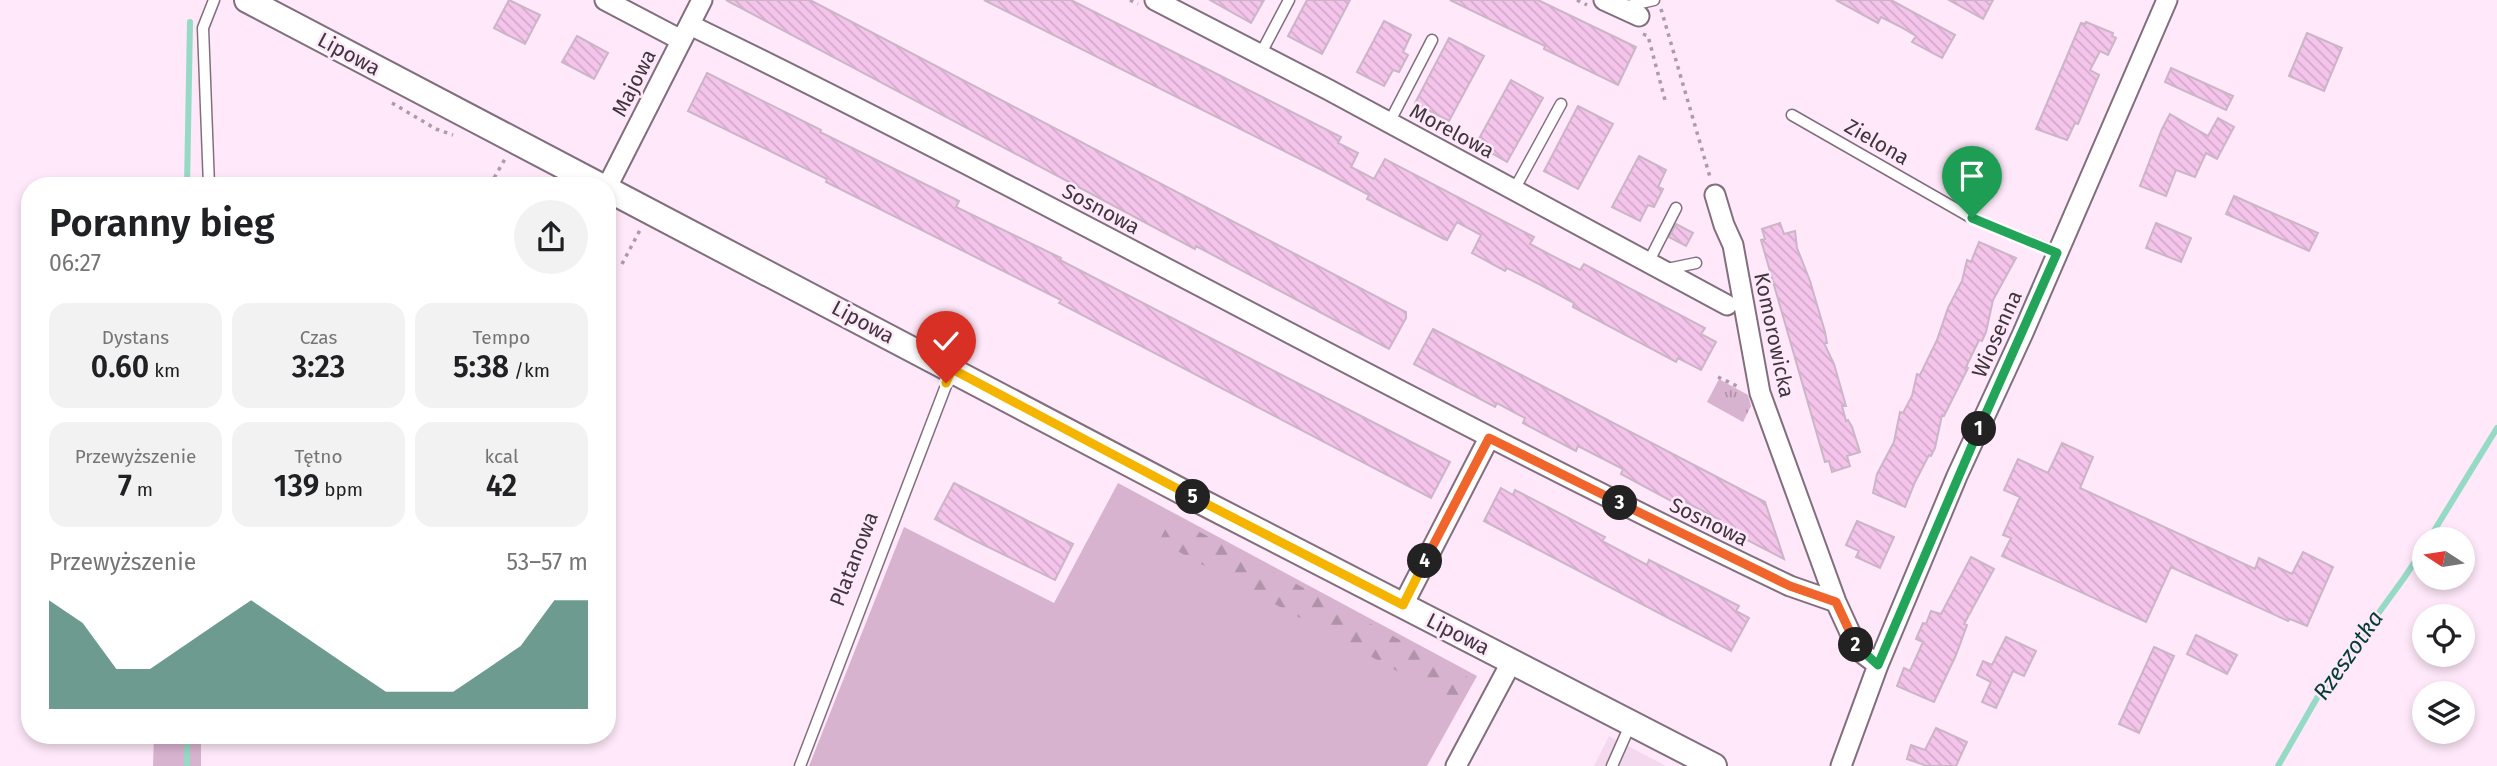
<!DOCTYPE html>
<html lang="pl">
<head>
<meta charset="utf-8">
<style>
	body { margin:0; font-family:"Fira Sans",sans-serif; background:#f2f2f2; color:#202124; height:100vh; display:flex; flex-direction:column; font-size:26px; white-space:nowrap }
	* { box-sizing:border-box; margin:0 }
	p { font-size:23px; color:#757577 }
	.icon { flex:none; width:38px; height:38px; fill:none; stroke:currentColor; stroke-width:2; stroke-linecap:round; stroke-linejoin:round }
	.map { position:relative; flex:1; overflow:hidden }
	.side { position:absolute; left:21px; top:177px; width:595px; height:567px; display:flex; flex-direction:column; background:#fff; border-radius:28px; box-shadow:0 4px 10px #0003 }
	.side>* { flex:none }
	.needle { width:46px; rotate:282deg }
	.tools { position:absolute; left:2412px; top:527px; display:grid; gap:14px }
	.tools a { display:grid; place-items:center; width:63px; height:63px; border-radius:50%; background:#fff; box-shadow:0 4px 10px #0003; font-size:35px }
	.pin { position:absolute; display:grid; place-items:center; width:60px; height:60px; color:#fff; margin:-72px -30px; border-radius:50% 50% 50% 0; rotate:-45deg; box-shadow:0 0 7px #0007 }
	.pin .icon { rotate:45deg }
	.km { position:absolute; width:35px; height:35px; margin:-18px; border-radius:50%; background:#222; color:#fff; font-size:19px; line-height:35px; text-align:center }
	.round { display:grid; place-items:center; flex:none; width:74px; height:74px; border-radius:37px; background:#f2f2f2 }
	.overview { display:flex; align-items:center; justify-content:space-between; height:119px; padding:0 28px }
	h1 { font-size:38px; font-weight:600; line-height:52px }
	.stats { display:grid; grid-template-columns:repeat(3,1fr); gap:10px; height:119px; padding:7px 28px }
	.stats div { display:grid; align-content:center; border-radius:18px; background:#f2f2f2; text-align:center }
	.stats b { font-size:30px; font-weight:600 }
	.stats small { font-size:19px; font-weight:400 }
	.stats p { font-size:19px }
	.chart { height:196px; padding:14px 28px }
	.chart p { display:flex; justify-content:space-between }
	.chart svg { width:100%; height:126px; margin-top:7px; fill:#317261; opacity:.7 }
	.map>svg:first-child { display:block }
	.built { fill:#f4d9ee }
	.green { fill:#d7b3cf }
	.forest { fill:url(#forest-firs) }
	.park { fill:url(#park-tufts) }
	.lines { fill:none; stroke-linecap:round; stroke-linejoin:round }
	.stream { stroke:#95dac5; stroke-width:6 }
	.building { fill:url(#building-back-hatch); stroke:#cab6c6; stroke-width:2 }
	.service-casing { stroke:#826f7e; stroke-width:13 }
	.minor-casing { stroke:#826f7e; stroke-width:23 }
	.tertiary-casing { stroke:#826f7e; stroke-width:28 }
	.path { stroke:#ac9ca8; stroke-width:3.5; stroke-dasharray:3.5 5; stroke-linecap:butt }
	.service { stroke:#fff; stroke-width:10 }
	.minor { stroke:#fff; stroke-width:19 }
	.tertiary { stroke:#fff; stroke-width:24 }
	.split-1-casing { stroke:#fff; stroke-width:14 }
	.split-2-casing { stroke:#fff; stroke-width:14 }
	.split-3-casing { stroke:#fff; stroke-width:14 }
	.split-4-casing { stroke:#fff; stroke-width:14 }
	.split-5-casing { stroke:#fff; stroke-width:14 }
	.split-6-casing { stroke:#fff; stroke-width:14 }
	.split-1 { stroke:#22a559; stroke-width:9 }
	.split-2 { stroke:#22a559; stroke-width:9 }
	.split-3 { stroke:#f0652b; stroke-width:9 }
	.split-4 { stroke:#f0652b; stroke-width:9 }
	.split-5 { stroke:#f5b400; stroke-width:9 }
	.split-6 { stroke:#f5b400; stroke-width:9 }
	.labels { text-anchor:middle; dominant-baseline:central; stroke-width:5; stroke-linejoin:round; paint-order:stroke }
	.street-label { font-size:21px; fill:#3e363c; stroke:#fee8f9 }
	.water-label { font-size:23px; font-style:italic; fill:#003f32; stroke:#fee8f9 }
</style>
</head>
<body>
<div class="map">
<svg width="2497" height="766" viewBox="0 0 2497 766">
	<defs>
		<pattern id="forest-firs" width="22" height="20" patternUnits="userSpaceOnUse" patternTransform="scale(1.75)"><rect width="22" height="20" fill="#d7b3cf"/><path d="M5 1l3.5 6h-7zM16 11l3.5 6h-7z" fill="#b092a9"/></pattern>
		<pattern id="park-tufts" width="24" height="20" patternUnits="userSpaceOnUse" patternTransform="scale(1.75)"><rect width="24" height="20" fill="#d7b3cf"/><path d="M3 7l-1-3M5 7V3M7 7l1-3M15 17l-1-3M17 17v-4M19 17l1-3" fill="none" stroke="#b092a9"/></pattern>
		<pattern id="building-back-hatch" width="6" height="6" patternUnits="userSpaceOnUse" patternTransform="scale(1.75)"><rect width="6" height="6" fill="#f5c4eb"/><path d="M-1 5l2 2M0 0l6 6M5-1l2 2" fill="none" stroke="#d3a9ca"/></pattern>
	</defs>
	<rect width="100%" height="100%" fill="#fee8f9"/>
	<path class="built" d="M1609 736 1666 766H1594Z"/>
	<path class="green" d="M1118 483 1477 676 1427 766H809L904 527 1054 603Z
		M154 735H201V766H153Z"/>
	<path class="forest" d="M1172 517 1467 676 1454 705 1390 667 1159 541Z"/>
	<path class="park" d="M1719 379 1748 395 1751 406 1743 422 1707 402Z"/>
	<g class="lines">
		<path class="stream" d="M187 186 190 22
			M2429 539 2497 428
			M187 735V766
			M2278 766 2317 698 2404 578 2424 548"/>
	</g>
	<path class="building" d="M509 0 540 15 525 44 494 28Z
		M726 0H810L1406 312V318L1389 349 1196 246 1195 249Z
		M984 0H1071L1341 137 1338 143 1358 153 1351 167 1374 179 1385 159 1534 237 1530 244 1566 263 1580 270 1584 264 1705 328 1701 334 1716 342 1701 370 1678 358 1676 362 1573 307 1574 303 1539 284 1507 268 1505 271 1472 253 1481 235 1457 222 1447 240 1444 239 1367 199 1369 195 1324 171Z
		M1210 0H1264L1251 23Z
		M1307 0H1350L1322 54 1288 36Z
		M1450 0H1538L1636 47 1618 85 1544 49 1545 46Z
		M1836 0H1891L1955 35 1942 58 1912 42 1916 36 1899 26 1881 17 1878 23Z
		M1949 0H1993L1983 19Z
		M1384 21 1411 35 1403 52 1408 55 1399 72 1393 70 1384 86 1357 72Z
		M2086 22 2113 33 2112 36 2116 38 2108 55 2100 51 2090 70 2099 75 2078 124 2075 123 2067 140 2036 129 2081 23 2085 24Z
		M2307 33 2342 48 2324 91 2289 76Z
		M577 36 608 53 594 79 562 62Z
		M1449 38 1484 56 1449 121 1415 103Z
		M2171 68 2233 96 2226 110 2165 82Z
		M707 73 821 130 820 132 959 201 956 207 1061 258 1060 260 1450 462 1431 498 1059 303 1061 300 826 182 827 179 688 111Z
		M1511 80 1543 98 1507 162 1476 144Z
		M1578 106 1613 124 1578 189 1544 171Z
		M2170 114 2208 136 2218 118 2234 127 2217 159 2206 153 2195 177 2176 170 2166 196 2140 186 2162 129Z
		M1639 156 1666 170 1658 187 1663 189 1654 207 1648 205 1640 221 1612 207Z
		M2234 196 2318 233 2309 251 2226 214Z
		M1780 223 1784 234 1795 231 1797 248 1810 281 1825 332 1827 343H1824L1834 364 1846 406H1842L1846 421 1848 420 1852 427 1860 452 1847 456 1850 466 1832 472 1829 461 1825 462 1761 240 1765 239 1762 229Z
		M2156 223 2191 238 2181 262 2146 248Z
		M1676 224 1693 233 1686 246 1669 237Z
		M1979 242 2016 258 1993 300 1986 332 1982 341 1979 340 1966 367 1968 368 1944 416 1942 415 1935 448 1931 456 1929 455 1915 482 1905 507 1873 493 1877 474 1894 442 1900 412 1903 413 1912 396 1917 374 1920 375 1937 340 1948 308 1962 281 1967 260 1971 262Z
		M1433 329 1765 502 1784 559 1718 525 1720 520 1676 497 1673 502 1621 474 1623 469 1578 446 1576 451 1523 423 1525 418 1497 403 1495 407 1414 364Z
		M2062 443 2093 457 2080 488 2255 569 2259 558 2292 574 2303 552 2333 567 2307 626 2290 619 2288 621 2171 567 2146 622 2002 556 2011 538 2003 535 2020 497 2004 490 2018 459 2048 473Z
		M954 483 1073 544 1055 580 976 541 935 519Z
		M1501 488 1513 495 1515 490 1605 537 1602 541 1647 565 1649 560 1739 606 1736 611 1749 618 1731 651 1484 521Z
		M1857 521 1894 537 1880 568 1856 557 1859 551 1846 545Z
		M1971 557 1994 569 1964 624 1967 625 1956 655 1934 702 1897 686 1904 668 1910 671 1923 642 1916 639 1923 623 1926 624 1931 611 1941 614Z
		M2196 635 2237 655 2227 674 2187 654Z
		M2006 637 2036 651 2024 676 2013 671 1996 708 1982 702 1991 682 1977 675 1983 661 1992 665Z
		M2154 647 2174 656 2139 733 2119 724Z
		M1936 728 1967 742 1956 766H1927L1907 759 1911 745 1925 750Z"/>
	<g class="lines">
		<defs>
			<path id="service" d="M1623 7 1654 0
				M1260 55 1289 0
				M1792 115 1972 218 2058 253
				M1389 123 1432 40
				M209 186 203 28 214 0
				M1514 190 1561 104
				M1648 263 1676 208
				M1667 269 1696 263
				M800 766 952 370
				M1612 766 1631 723"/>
			<path id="minor" d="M605 0 681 40
				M1155 0 1329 90 1727 305
				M1604 0 1639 16
				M690 25C1060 205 1418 409 1790 586L1836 602
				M607 187 702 0
				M1715 195 1724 225 1733 245 1760 393 1836 602 1858 650 1878 665
				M1403 605 1489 438
				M1456 766 1512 661
				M1841 766 1878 665 1957 476 2023 333 2167 0"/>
			<path id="tertiary" d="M247 0 601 186
				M607 189 1200 501 1714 766"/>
		</defs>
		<use href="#service" class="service-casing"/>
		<use href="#minor" class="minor-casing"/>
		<use href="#tertiary" class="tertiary-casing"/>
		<path class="path" d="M1130 0 1138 4
			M1577 0 1587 5
			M1661 9 1710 177
			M1643 34 1648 36 1665 100
			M392 103 436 129 453 135
			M490 185 505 159
			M622 264 640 230
			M1718 377 1739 387"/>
		<use href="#service" class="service"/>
		<use href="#minor" class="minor"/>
		<use href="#tertiary" class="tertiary"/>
	</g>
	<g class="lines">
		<defs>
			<path id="split-1" d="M1972 218 2057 253 1979 429"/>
			<path id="split-2" d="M1856 645 1878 665 1979 429"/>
			<path id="split-3" d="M1620 503 1790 586 1836 602 1856 645"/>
			<path id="split-4" d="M1425 561 1489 438 1620 503"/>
			<path id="split-5" d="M1193 497 1403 605 1425 561"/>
			<path id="split-6" d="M946 383 952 369 1193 497"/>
		</defs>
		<use href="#split-1" class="split-1-casing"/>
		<use href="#split-2" class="split-2-casing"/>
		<use href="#split-3" class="split-3-casing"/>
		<use href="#split-4" class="split-4-casing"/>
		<use href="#split-5" class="split-5-casing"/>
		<use href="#split-6" class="split-6-casing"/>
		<use href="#split-1" class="split-1"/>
		<use href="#split-2" class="split-2"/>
		<use href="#split-3" class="split-3"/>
		<use href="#split-4" class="split-4"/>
		<use href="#split-5" class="split-5"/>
		<use href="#split-6" class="split-6"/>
	</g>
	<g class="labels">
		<g class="street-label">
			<text transform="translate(349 54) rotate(28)">Lipowa</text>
			<text transform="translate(634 83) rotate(-63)">Majowa</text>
			<text transform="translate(1452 131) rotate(28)">Morelowa</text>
			<text transform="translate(1877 142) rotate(30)">Zielona</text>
			<text transform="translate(1101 209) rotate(28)">Sosnowa</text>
			<text transform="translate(863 322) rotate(28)">Lipowa</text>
			<text transform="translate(1997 334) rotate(-66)">Wiosenna</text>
			<text transform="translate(1774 335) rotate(78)">Komorowicka</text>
			<text transform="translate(1709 522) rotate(26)">Sosnowa</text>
			<text transform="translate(854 559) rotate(-69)">Platanowa</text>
			<text transform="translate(1458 634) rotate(27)">Lipowa</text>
		</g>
		<g class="water-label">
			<text transform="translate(2348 655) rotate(-55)">Rzeszotka</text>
		</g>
	</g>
</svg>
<div class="tools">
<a><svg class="needle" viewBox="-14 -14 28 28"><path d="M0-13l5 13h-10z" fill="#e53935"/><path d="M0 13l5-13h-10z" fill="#757577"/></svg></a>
<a><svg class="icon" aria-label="locate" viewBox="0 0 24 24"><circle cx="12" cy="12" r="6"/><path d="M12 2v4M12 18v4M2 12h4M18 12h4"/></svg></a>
<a><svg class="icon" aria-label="layers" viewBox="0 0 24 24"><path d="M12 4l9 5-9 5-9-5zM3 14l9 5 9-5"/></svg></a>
</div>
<div class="pin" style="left:1972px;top:218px;background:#1e9e55"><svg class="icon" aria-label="arrive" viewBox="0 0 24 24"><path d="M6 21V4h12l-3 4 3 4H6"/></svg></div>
<div class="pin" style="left:946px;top:383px;background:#d93025"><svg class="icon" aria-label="check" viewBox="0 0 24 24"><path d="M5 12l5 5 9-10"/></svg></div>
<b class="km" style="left:1979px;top:429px">1</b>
<b class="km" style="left:1856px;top:645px">2</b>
<b class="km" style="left:1620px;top:503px">3</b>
<b class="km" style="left:1425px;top:561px">4</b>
<b class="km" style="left:1193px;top:497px">5</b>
<section class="side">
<div class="overview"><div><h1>Poranny bieg</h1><p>06:27</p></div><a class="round"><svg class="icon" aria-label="share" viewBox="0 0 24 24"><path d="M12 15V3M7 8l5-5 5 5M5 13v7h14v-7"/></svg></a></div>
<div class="stats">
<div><p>Dystans</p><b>0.60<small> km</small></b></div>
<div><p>Czas</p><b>3:23</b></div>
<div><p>Tempo</p><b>5:38<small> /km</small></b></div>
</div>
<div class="stats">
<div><p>Przewyższenie</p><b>7<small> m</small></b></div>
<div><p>Tętno</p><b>139<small> bpm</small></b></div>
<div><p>kcal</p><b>42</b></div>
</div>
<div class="chart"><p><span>Przewyższenie</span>53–57 m</p>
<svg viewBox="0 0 160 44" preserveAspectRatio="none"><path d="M0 44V6L10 14L20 30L30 30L40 22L50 14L60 6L70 14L80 22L90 30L100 38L110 38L120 38L130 30L140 22L150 6L160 6V44z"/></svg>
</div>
</section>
</div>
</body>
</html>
